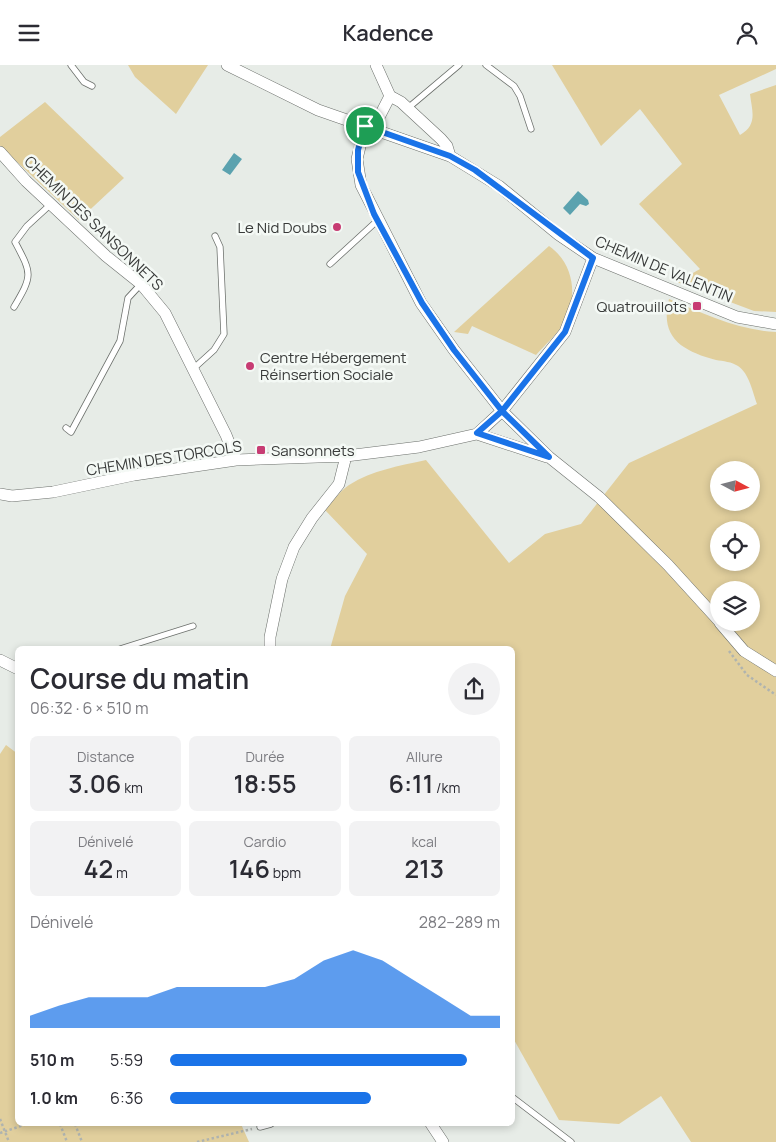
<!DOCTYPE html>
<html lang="fr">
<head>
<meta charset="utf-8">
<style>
	body { margin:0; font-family:Manrope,sans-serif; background:#f2f2f3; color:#2b2b33; height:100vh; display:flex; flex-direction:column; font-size:19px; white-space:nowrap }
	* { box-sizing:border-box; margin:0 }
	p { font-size:16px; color:#7c7c81 }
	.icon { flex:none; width:28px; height:28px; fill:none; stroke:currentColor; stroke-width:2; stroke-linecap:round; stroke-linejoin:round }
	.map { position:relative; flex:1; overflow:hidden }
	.details { position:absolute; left:15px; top:581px; width:500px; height:480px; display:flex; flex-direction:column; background:#fff; border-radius:8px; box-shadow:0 2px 8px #0003 }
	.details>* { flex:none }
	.needle { width:32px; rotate:97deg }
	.tools { position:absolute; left:710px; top:396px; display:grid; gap:10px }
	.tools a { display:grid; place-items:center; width:50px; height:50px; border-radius:50%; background:#fff; box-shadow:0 2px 8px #0003; font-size:25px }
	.pin { position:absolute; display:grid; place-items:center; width:42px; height:42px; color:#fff; margin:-21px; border:2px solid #fff; border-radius:50%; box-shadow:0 1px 5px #0007 }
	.round { display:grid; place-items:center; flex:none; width:52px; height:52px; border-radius:26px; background:#f2f2f3 }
	.head { display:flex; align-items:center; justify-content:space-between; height:85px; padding:0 15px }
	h1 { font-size:28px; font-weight:600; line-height:38px }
	.metrics { display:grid; grid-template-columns:repeat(3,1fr); gap:8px; height:85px; padding:5px 15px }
	.metrics div { display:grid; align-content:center; border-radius:8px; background:#f2f2f3; text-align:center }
	.metrics b { font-size:25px; font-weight:600 }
	.metrics small { font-size:14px; font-weight:400 }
	.metrics p { font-size:14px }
	.chart { height:140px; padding:10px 15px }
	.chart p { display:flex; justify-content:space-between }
	.chart svg { width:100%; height:90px; margin-top:5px; fill:#1a73e8; opacity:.7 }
	ul { padding:0 15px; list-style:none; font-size:16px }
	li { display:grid; grid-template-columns:80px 60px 1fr; align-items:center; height:38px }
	li i { height:12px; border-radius:6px; background:#1a73e8 }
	header { display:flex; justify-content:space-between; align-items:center; height:65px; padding:0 15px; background:#fff; font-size:22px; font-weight:600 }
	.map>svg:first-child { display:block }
	.green { fill:#e1cf9d; fill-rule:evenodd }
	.water { fill:#5ba2af }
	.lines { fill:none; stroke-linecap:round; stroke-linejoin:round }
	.service-casing { stroke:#6c706c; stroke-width:7 }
	.minor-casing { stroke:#6c706c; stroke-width:12 }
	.path { stroke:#afb3af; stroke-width:2.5; stroke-dasharray:2.5 2.5; stroke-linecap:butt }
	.service { stroke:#fff; stroke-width:5.5 }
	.minor { stroke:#fff; stroke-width:11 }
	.route-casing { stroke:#fff; stroke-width:10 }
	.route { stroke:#1a73e8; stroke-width:6 }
	.poi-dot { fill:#c73c73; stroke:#f4f9f5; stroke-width:2 }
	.labels { text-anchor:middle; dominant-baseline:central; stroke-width:5; stroke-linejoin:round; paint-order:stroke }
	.street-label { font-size:15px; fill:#393b3a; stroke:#f4f9f5 }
	.poi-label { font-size:15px; fill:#393b3a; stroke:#f4f9f5; text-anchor:end }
</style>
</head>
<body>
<header><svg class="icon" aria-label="menu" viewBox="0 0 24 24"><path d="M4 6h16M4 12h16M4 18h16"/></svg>Kadence<svg class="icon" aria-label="person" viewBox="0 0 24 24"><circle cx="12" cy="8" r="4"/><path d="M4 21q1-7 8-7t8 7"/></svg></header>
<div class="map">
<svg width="776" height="1077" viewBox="0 0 776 1077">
	<rect width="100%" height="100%" fill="#e7ece7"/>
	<path class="green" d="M128 0H208L176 49 135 12Z
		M552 0H776V4L719 30 740 70C758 60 752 46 750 29L776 20V247L754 246 677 217 700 204 639 139 682 99 640 44 601 81Z
		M45 37 124 113 79 155 0 81V72Z
		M549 181C575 199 579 235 562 261 555 271 545 280 536 290L472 261 468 269 454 267Z
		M669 234C704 249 738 265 776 267V1077H691L661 1031 619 1059 559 1055 513 973 512 584H330L345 531 367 489 325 445C332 437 340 426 349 420 373 405 399 401 426 395L509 498 545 469 581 459 629 398 757 339C753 328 749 308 738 301 732 297 723 296 716 295 683 286 659 273 669 234ZM719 405H751V438H719ZM719 465H751V498H719ZM719 525H751V558H719Z
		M6 680 18 689V1059H241L249 1077H0V689Z"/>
	<path class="water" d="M234 88 242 94 230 110 222 105Z
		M578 126 588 135 589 139 586 141 580 139 570 150 563 143Z"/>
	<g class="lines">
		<defs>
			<path id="service" d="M71 0 84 17 92 21
				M486 0 514 21 520 31 531 64
				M408 43 459 0
				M330 199 378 155
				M14 242C33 210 32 209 15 177L27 161 51 139
				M193 304 214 285 224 269 220 182 215 171
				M66 363 71 367 120 276 128 233 141 219
				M120 584 193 561
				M512 1032 571 1077
				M260 1062 271 1059"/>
			<path id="minor" d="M227 0 318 45 450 91 499 121 559 170 593 193 737 252 776 259
				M390 31 401 37 441 74 447 81 450 91
				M365 61 357 94 361 120 421 238 454 285 502 346 549 392 599 432 668 500 719 556
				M373 64 390 31 376 0
				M0 87 26 116 106 191 141 219 165 248 226 370 236 395
				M477 369 547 392
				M0 429 12 431 53 427 134 410 236 395 346 391 419 382 477 369 502 346 565 267 593 193
				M720 558 744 586 776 606
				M270 584V572L282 514 294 482 312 453 339 419 346 391
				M0 595 18 604
				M431 1059 443 1077"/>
		</defs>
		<use href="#service" class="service-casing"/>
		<use href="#minor" class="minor-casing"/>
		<path class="path" d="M729 586 747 610 776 630
			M0 1054 9 1077
			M60 1059 67 1077
			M75 1059 82 1077
			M0 1068 27 1059
			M197 1077 252 1064"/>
		<use href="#service" class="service"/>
		<use href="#minor" class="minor"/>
	</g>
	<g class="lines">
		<defs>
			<path id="route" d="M365 61 358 85V107L374 149 422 238 454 285 502 346 477 368 549 392 502 346 565 267 593 193 475 105 450 91 365 61"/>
		</defs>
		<use href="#route" class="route-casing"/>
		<use href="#route" class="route"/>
	</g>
	<g class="poi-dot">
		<circle cx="337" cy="162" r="5"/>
		<rect x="692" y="236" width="10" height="10" rx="2.5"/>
		<circle cx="250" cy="301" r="5"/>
		<rect x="256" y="380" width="10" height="10" rx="2.5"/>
	</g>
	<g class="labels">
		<g class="street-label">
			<text transform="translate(94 158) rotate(44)">CHEMIN DES SANSONNETS</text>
			<text transform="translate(664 204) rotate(23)">CHEMIN DE VALENTIN</text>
			<text transform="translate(164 393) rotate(-9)">CHEMIN DES TORCOLS</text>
		</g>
		<g class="poi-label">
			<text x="327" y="162">Le Nid Doubs</text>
			<text x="687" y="241">Quatrouillots</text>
			<text x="260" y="292" text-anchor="start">Centre Hébergement<tspan x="260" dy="17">Réinsertion Sociale</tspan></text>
			<text x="271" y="385" text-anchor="start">Sansonnets</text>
		</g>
	</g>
</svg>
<div class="tools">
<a><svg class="needle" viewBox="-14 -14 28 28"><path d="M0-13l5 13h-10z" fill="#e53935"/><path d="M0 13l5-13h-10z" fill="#7c7c81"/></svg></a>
<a><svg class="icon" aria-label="locate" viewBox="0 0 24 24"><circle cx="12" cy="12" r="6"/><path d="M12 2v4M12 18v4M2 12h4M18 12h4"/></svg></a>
<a><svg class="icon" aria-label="layers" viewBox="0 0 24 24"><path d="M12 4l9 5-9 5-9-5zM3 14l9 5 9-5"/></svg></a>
</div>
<div class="pin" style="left:365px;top:61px;background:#1e9e55"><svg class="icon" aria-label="arrive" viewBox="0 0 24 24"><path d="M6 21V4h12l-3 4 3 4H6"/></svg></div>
<section class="details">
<div class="head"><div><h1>Course du matin</h1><p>06:32 · 6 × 510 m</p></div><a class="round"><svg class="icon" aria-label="share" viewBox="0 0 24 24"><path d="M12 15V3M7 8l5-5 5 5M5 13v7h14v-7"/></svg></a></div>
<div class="metrics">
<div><p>Distance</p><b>3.06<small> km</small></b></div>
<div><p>Durée</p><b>18:55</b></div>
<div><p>Allure</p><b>6:11<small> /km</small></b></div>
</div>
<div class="metrics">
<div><p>Dénivelé</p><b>42<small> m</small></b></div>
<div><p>Cardio</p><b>146<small> bpm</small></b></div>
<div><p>kcal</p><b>213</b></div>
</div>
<div class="chart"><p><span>Dénivelé</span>282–289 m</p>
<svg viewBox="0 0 160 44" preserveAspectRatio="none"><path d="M0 44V38L10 33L20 29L30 29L40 29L50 24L60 24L70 24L80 24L90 20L100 11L110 6L120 11L130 20L140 29L150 38L160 38V44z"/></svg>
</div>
<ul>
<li><b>510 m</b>5:59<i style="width:90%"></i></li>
<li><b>1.0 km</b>6:36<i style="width:61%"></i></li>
</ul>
</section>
</div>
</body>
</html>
